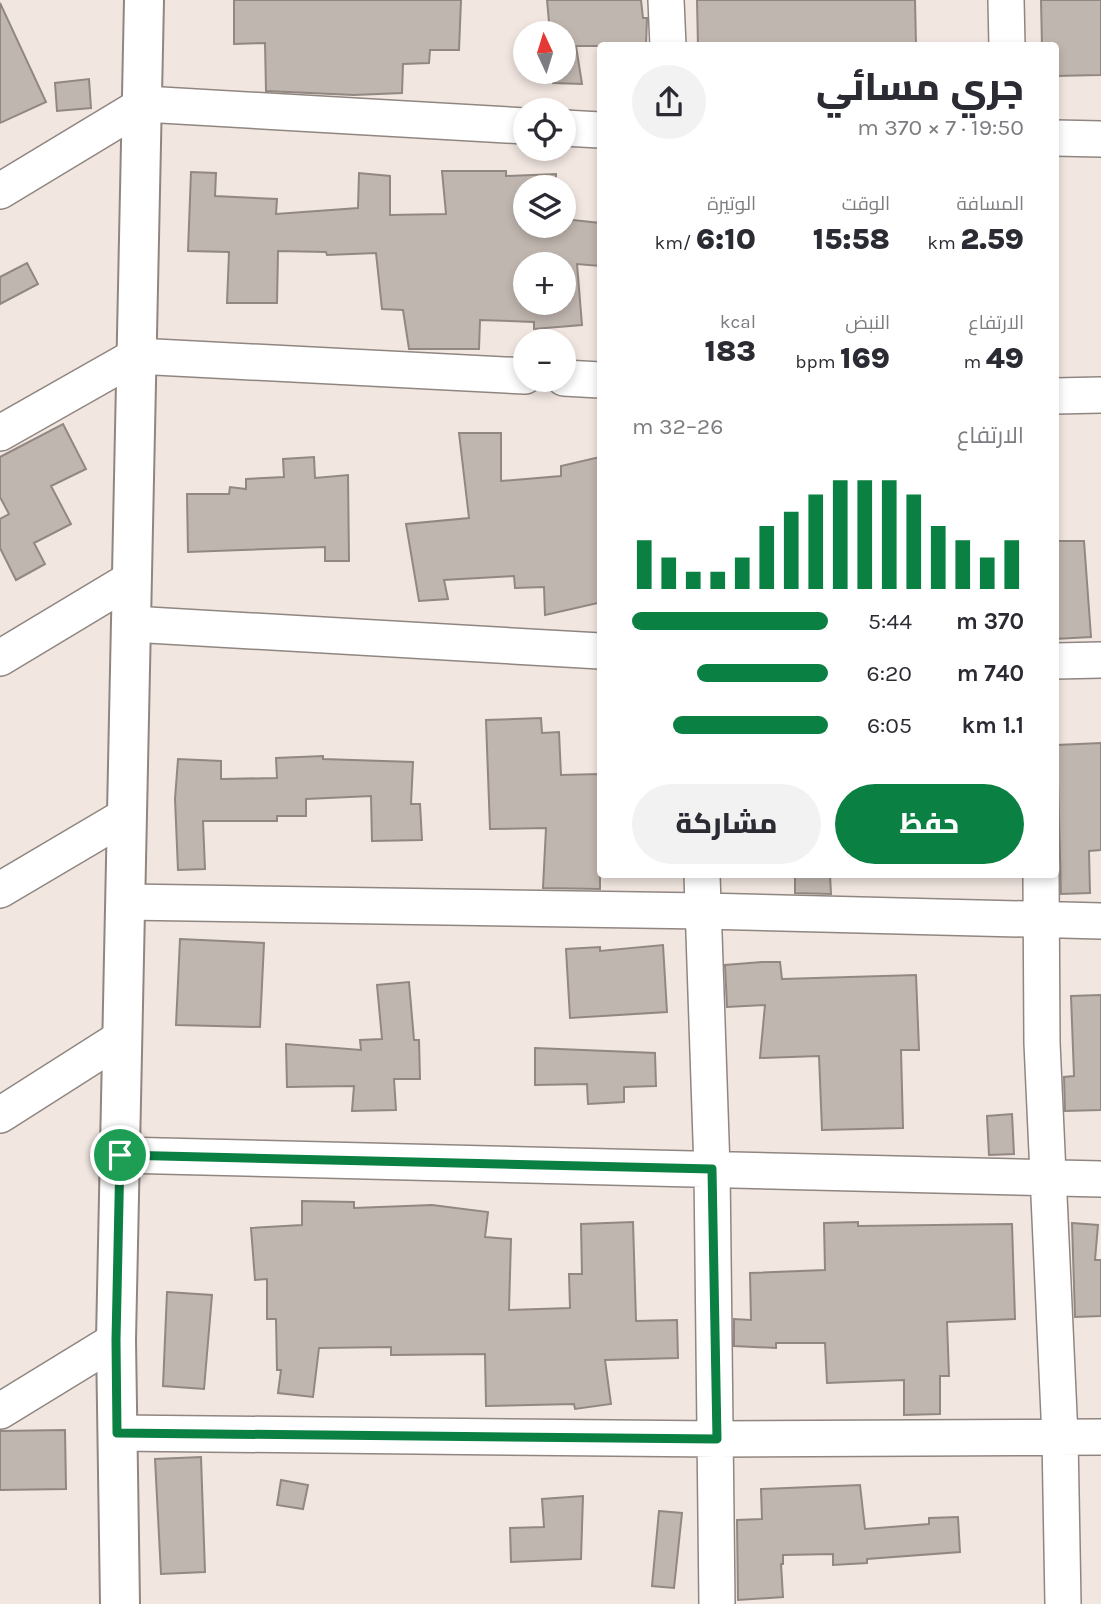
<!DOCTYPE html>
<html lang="ar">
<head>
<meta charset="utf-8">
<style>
	body { margin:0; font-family:Karla,Cairo,sans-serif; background:#f2f2f3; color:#2b2b33; direction:rtl; height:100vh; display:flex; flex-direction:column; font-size:26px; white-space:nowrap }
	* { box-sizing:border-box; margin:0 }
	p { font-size:23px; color:#7c7c81 }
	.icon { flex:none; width:38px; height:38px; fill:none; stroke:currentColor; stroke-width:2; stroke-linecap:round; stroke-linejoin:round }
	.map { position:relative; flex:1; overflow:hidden; direction:ltr }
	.details { position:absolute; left:597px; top:42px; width:462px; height:836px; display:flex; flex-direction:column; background:#fff; border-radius:7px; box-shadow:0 4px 10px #0003; direction:rtl }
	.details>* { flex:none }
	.needle { width:46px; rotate:356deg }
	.tools { position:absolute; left:513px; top:21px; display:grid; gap:14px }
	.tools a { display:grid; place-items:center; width:63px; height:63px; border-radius:50%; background:#fff; box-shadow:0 4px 10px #0003; font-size:35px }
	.pin { position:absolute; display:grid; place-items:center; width:60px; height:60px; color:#fff; margin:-30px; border:4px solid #fff; border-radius:50%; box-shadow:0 2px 7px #0007 }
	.round { display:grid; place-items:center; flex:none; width:74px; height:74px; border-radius:37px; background:#f2f2f3 }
	.summary { display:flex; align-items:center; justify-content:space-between; height:119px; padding:0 35px }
	h1 { font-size:38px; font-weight:800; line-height:52px }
	.stats { display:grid; grid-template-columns:repeat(3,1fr); gap:10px; height:119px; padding:7px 35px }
	.stats div { display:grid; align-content:center }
	.stats b { font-size:30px; font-weight:800 }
	.stats small { font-size:19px; font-weight:400 }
	.stats p { font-size:19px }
	.chart { height:196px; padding:14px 35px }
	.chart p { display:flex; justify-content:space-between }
	.chart svg { width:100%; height:126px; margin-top:7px; stroke:#0b8043; stroke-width:6 }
	.action { display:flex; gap:14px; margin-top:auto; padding:14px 35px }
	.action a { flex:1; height:80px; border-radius:42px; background:#0b8043; color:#fff; font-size:28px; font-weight:800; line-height:80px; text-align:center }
	.action a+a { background:#f2f2f3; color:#2b2b33 }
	ul { padding:0 35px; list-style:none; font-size:23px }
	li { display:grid; grid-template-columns:112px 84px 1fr; align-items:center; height:52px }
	li i { height:18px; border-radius:9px; background:#0b8043 }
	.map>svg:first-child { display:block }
	.building { fill:#c0b6b0; stroke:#928883; stroke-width:2; fill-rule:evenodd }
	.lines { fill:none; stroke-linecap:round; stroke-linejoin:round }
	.street-casing { stroke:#908681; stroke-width:38 }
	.secondary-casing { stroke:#908681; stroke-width:42 }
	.street { stroke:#fff; stroke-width:35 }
	.secondary { stroke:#fff; stroke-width:38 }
	.route-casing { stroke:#fff; stroke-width:14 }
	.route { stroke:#0b8043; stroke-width:9 }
</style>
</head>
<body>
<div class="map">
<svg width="1101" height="1604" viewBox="0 0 1101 1604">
	<rect width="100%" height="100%" fill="#f1e6e0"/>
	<path class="building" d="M234 0H461L459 50H430L429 63 403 64 402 93 354 95 266 91 265 43 234 44Z
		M547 0H641L643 18H647L646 46H576L582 84 553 83 552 72H564V33H550Z
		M697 0H915L916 46H698Z
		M1041 0H1101V75L1055 76V46H1042Z
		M0 3 46 102 0 123Z
		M89 79 91 108 57 111 55 83Z
		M442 171H506V176L556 174V187H525V226H564V219L600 223V266L577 264 582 325 534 329V322L480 320 479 349H409L403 310 382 309 376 253 327 255 326 252 278 251 277 303H227L229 252 188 251 191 172 216 173 215 196 277 199 276 214 358 208 359 173 390 176V215L446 214ZM525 264H564V303H525Z
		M27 263 38 284 0 304V277Z
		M63 424 86 469 51 486 71 524 34 543 45 564 16 580 0 548V519L9 514 0 497V457Z
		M459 433H501V481L561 476V466L600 457 598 603 545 615 544 587 515 588 514 576 444 580 448 599 419 601 406 524 469 518Z
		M314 457 315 478 348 475 349 561H325V547L188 552 187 494H229L230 487 246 489V479L284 477 283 459Z
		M1055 541H1084L1091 637 1055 639Z
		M541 718 542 733 559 732 561 775 600 774V889L543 888 546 828 490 829 486 720Z
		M1101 743V850L1089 851 1090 893 1061 894 1057 745Z
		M323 756V759L413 762 411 804H420L422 840 372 841 371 796 306 799V816H277V821H203L205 869 178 870 175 799 178 759 221 761V779L277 778 276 758Z
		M795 875H830L831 894 795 893Z
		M180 939 264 943 260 1027 176 1025Z
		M663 945 667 1012 570 1018 566 949 600 947V951Z
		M762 962H780L782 979 916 975 919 1050H901L903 1128 822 1130 819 1056 760 1058 765 1005 727 1007 725 965Z
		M409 982 414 1040H419L420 1079H394L396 1110 352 1111 354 1086 287 1087 286 1044 361 1050 360 1040 382 1039 377 985Z
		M1101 995V1110L1065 1111 1064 1077 1074 1076 1071 996Z
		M535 1048 655 1053 656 1086 624 1087V1102L588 1104 587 1084 535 1085Z
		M1012 1114 1014 1154 989 1155 987 1116Z
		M302 1201 354 1202V1208L432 1205 488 1212 485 1237 511 1239 509 1310 570 1308 569 1274H582L581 1224 633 1222 636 1321 677 1320 678 1358 605 1360 611 1404 575 1409 574 1404 486 1406 485 1354 391 1355V1347L319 1348 313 1397 278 1393 281 1370H277L276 1319H267V1279L255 1280 251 1228 302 1225Z
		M858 1222V1226L1012 1224 1015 1319 947 1322 949 1376H940V1414L904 1415V1380L827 1383 825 1343H776V1348L734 1346V1319L751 1320 750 1273 825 1270 824 1223Z
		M1072 1223 1098 1225 1095 1260H1101V1316L1075 1317Z
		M167 1292 212 1295 204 1389 163 1386Z
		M65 1430 66 1489 0 1490V1431Z
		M201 1457 205 1572 161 1574 155 1459Z
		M281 1480 308 1485 303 1509 277 1505Z
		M860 1485 865 1529 929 1524V1518L958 1517 960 1552 867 1559V1563L833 1565V1554L783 1555V1564H781L783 1597 738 1600 737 1520 762 1519 761 1489Z
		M583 1496 581 1559 511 1562 510 1528 544 1527 542 1499Z
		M659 1511 682 1513 674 1588 652 1586Z"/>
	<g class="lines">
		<defs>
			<path id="street" d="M666 0 668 46
				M1006 0 1007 46
				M564 128 600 130
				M1055 138 1101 139
				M0 191 144 104 525 126
				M564 378 600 380
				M1055 396 1101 395
				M0 433 136 356 525 376
				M131 624 600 651
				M0 658 133 578
				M1055 661 1101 660
				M702 875 712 1169 717 1604
				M1041 875 1042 1043 1060 1437 1063 1604
				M0 890 127 815
				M126 902 703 911 1101 921
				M0 1115 121 1038
				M120 1155 1101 1179
				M0 1411 116 1340
				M117 1433 717 1439 1101 1437"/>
			<path id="secondary" d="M120 1604 116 1340 144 0"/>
		</defs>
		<use href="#street" class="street-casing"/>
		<use href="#secondary" class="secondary-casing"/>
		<use href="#street" class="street"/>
		<use href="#secondary" class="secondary"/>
	</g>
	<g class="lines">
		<defs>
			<path id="route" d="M120 1155 712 1169 717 1439 117 1433 116 1340Z"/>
		</defs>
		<use href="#route" class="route-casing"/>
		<use href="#route" class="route"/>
	</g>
</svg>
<div class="tools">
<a><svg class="needle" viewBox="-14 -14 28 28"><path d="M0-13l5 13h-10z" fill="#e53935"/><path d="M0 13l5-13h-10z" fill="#7c7c81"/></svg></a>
<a><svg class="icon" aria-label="locate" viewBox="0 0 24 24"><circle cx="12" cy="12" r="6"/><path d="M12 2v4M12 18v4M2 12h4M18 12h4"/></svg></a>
<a><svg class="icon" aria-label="layers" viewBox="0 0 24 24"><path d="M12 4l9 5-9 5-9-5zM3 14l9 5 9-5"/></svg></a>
<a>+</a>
<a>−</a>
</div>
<div class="pin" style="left:120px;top:1155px;background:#1e9e55"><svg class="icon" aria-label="arrive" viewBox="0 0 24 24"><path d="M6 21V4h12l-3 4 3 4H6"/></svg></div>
<section class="details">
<div class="summary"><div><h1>جري مسائي</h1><p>19:50 · 7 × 370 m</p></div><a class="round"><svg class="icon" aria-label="share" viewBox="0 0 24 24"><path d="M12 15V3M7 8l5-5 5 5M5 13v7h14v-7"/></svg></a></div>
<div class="stats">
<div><p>المسافة</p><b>2.59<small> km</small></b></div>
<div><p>الوقت</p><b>15:58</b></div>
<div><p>الوتيرة</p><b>6:10<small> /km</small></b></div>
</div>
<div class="stats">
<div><p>الارتفاع</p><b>49<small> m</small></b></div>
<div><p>النبض</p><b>169<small> bpm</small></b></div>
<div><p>kcal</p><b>183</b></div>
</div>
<div class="chart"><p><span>الارتفاع</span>26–32 m</p>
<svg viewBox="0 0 160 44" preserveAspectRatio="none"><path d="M5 44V27M15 44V33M25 44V38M35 44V38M45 44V33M55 44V22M65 44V17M75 44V11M85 44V6M95 44V6M105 44V6M115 44V11M125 44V22M135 44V27M145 44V33M155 44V27"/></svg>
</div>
<ul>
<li><b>370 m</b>5:44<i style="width:100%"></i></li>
<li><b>740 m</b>6:20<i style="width:67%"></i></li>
<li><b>1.1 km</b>6:05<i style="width:79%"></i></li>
</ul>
<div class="action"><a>حفظ</a><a>مشاركة</a></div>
</section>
</div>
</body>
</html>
